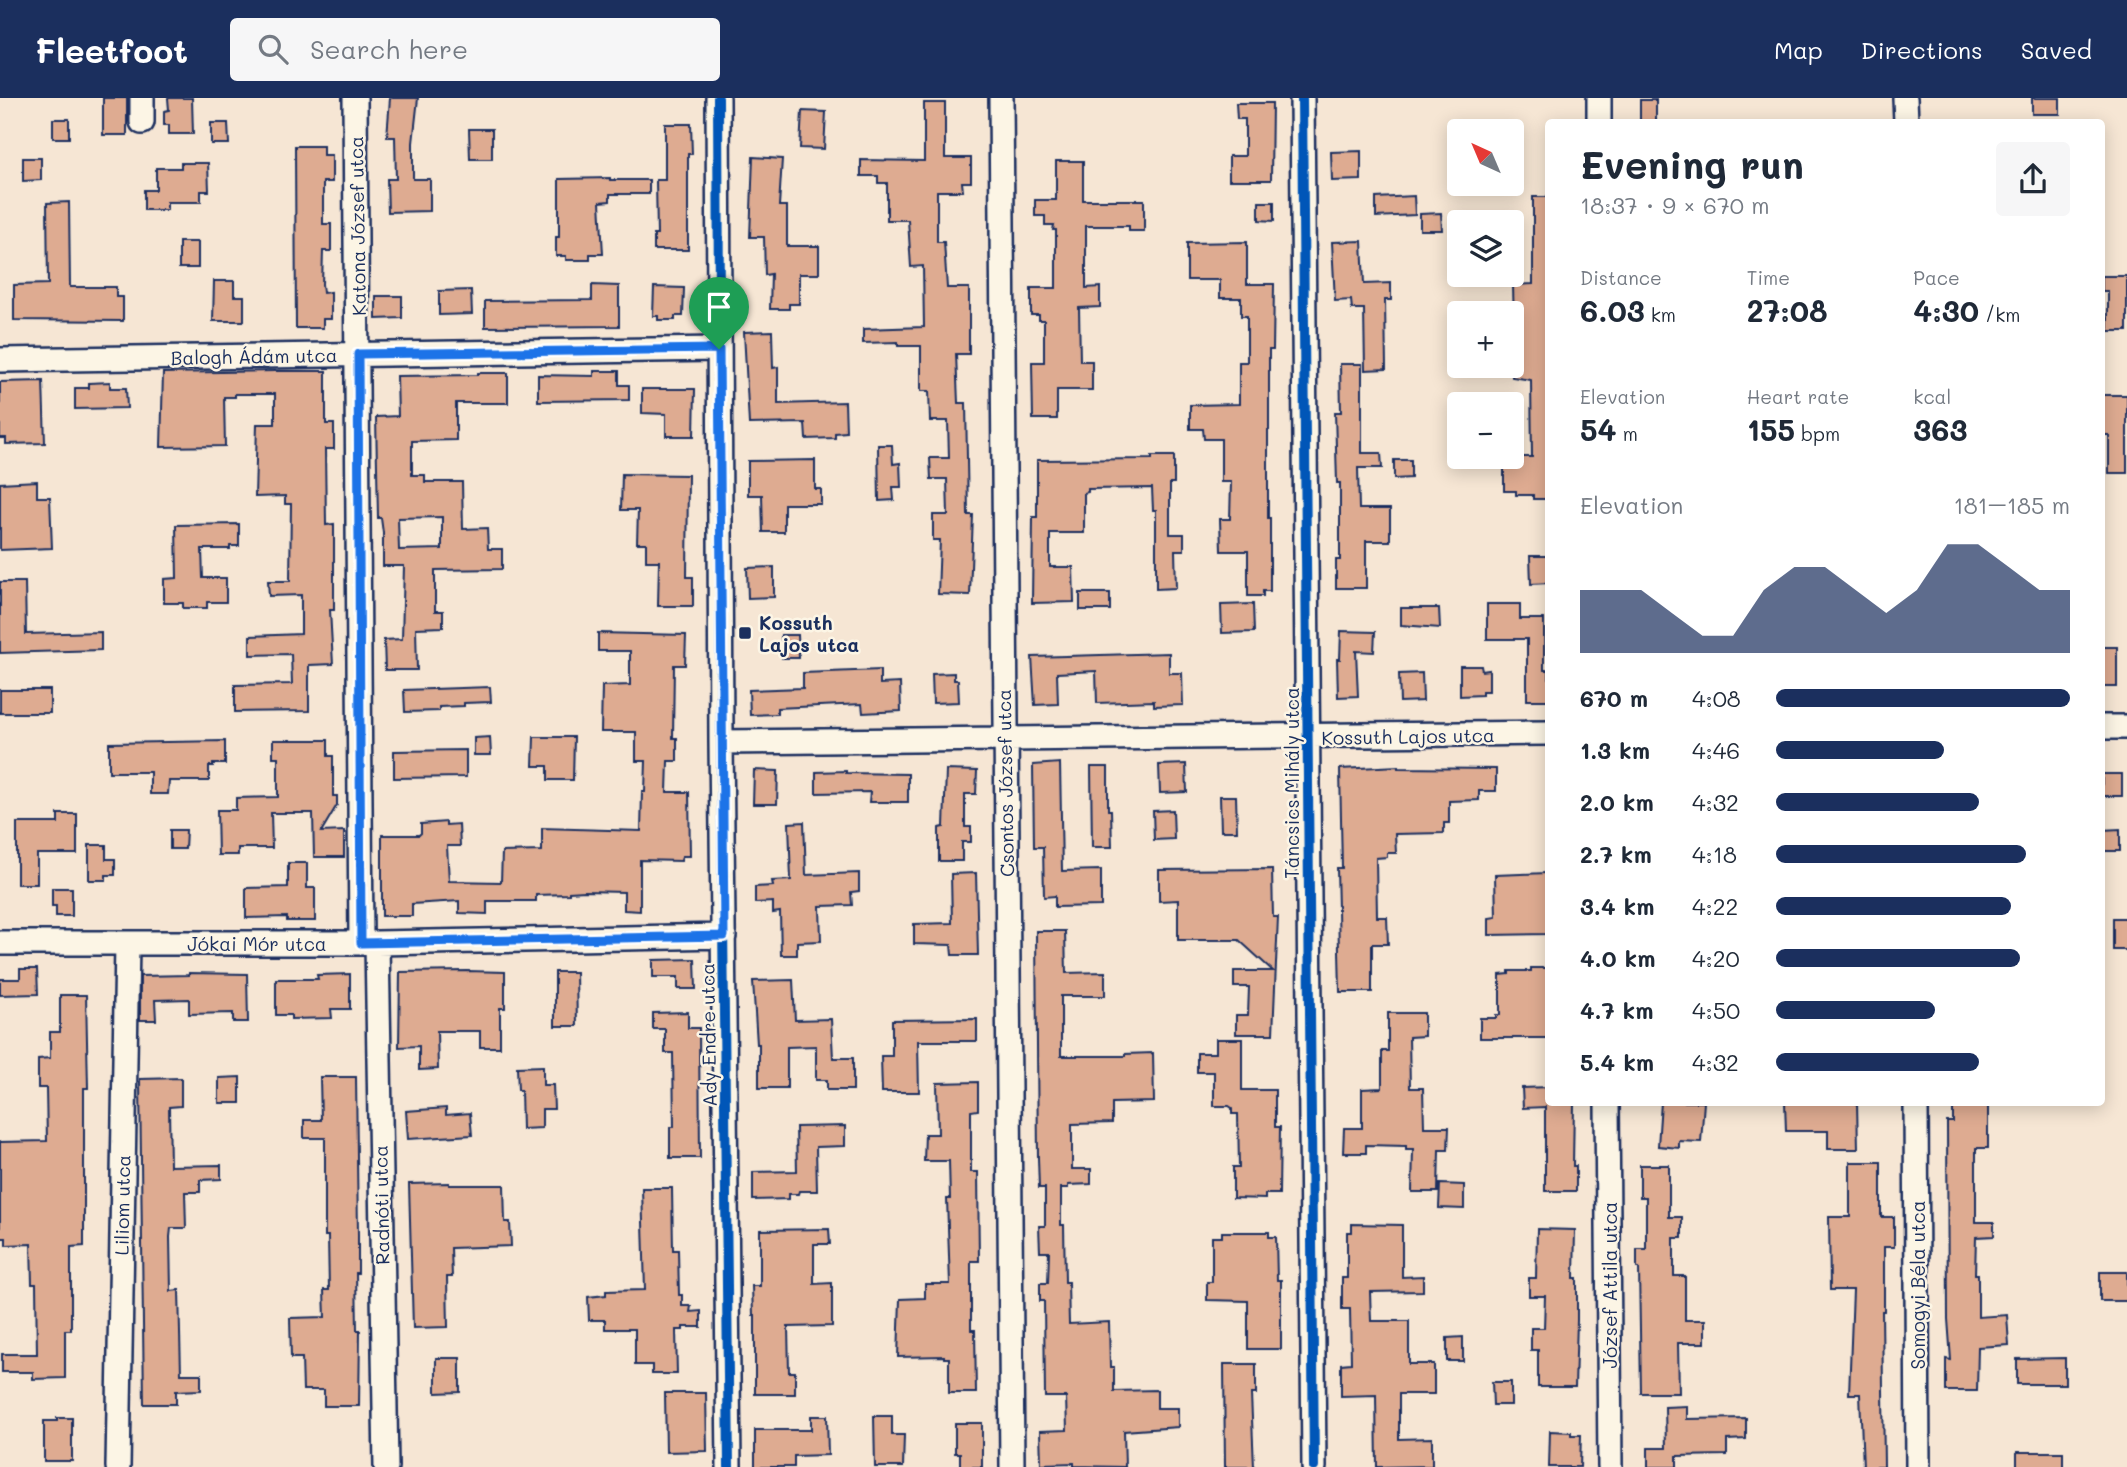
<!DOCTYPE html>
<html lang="en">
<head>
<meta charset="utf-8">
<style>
	body { margin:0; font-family:Mali,sans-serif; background:#f6f6f7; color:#1f2937; height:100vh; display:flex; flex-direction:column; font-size:26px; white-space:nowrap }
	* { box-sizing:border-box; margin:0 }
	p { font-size:23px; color:#747a83 }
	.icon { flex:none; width:38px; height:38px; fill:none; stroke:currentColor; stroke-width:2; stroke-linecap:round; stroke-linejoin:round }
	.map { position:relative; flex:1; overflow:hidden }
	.drawer { position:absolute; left:1545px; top:21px; width:560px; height:987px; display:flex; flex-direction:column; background:#fff; border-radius:7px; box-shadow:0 4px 18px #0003 }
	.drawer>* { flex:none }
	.needle { width:46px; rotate:316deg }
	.buttons { position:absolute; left:1447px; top:21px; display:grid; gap:14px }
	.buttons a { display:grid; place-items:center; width:77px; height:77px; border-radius:7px; background:#fff; box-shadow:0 4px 18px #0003; font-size:35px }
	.pin { position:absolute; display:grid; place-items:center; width:60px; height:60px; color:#fff; margin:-72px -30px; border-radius:50% 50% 50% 0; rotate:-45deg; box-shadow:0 0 7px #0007 }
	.pin .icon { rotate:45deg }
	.round { display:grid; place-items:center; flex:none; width:74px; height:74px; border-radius:7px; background:#f6f6f7 }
	.overview { display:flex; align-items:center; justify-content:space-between; height:119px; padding:0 35px }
	h1 { font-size:38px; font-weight:700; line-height:52px }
	.stats { display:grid; grid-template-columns:repeat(3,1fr); gap:10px; height:119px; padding:7px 35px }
	.stats div { display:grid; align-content:center }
	.stats b { font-size:30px; font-weight:700 }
	.stats small { font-size:19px; font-weight:400 }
	.stats p { font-size:19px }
	.chart { height:196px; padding:14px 35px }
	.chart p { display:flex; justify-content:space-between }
	.chart svg { width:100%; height:126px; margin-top:7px; fill:#1b2f5e; opacity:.7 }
	ul { padding:0 35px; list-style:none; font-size:23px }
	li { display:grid; grid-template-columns:112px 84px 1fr; align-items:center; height:52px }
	li i { height:18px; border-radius:9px; background:#1b2f5e }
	header { display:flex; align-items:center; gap:42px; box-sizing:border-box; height:98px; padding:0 35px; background:#1b2f5e; color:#fff }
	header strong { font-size:33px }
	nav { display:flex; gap:38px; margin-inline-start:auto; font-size:24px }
	.search { width:490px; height:63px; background:#f6f6f7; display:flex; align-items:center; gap:18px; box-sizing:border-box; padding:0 24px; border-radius:7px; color:#747a83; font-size:26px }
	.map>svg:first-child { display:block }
	.building { fill:#deab91; stroke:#1b2f5e; stroke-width:2; fill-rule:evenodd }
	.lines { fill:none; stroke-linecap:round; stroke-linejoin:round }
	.street-casing { stroke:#1b2f5e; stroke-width:28 }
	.street { stroke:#fcf5e5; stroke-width:23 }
	.cycleway-casing { stroke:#fcf5e5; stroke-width:15 }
	.cycleway { stroke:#0057b8; stroke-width:10 }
	.route-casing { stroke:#fff; stroke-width:14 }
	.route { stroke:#1a73e8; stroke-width:9 }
	.poi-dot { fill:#1b2f5e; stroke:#fcf5e5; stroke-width:2.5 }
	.labels { text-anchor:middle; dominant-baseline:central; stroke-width:5; stroke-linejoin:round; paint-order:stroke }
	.street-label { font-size:19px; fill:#1b2f5e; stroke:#fcf5e5 }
	.poi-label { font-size:19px; font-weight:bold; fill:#1b2f5e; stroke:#fcf5e5; text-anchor:start }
</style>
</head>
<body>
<header>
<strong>Fleetfoot</strong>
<div class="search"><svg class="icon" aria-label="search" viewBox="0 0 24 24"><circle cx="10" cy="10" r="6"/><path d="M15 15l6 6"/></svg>Search here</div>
<nav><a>Map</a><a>Directions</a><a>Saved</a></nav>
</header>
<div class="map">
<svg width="2127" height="1369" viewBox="0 0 2127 1369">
	<rect width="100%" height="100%" fill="#f6e6d4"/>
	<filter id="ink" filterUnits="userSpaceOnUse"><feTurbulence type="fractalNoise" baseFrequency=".0143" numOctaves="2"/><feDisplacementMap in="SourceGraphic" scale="14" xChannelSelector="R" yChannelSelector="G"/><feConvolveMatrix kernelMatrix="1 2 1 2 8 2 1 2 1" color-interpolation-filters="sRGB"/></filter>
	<g filter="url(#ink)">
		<path class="building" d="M103 0H127V37H103Z
			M168 0H192L193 36H169V27H164V13L169 12Z
			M390 0H418L413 45V81H430V113L388 114 387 81H396L395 39H387Z
			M2032 0H2060V16H2032Z
			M1640 2H1656V24H1640Z
			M924 5H945V60H971V84H962L963 93H937V144H944L947 190H969V256H956L958 305H966L968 417H973L970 497 938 496 940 442H933V417H948L947 381H931L930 360H949L948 323H930L929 293H921V248H898V244L863 245V231L924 229 923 168 911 169 908 122H887V85H878V78H861V62L924 63Z
			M1236 5H1272L1271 82H1229V58H1245V21H1237Z
			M802 13 826 14 824 51 800 50Z
			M53 21H69V40H53Z
			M211 25H228L229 46H211Z
			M665 26H691L692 56H688V152H654V137H657L656 82H665Z
			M469 31H492V61H470Z
			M295 48H323V57H332V84H323V126H331V153H323L322 186 323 195 331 194V221H323V230H296Z
			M1361 53V82L1332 83 1331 54Z
			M753 59 782 61 779 108H787V148H819V176H799V206H789V211H770L771 176 765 177 764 139H750Z
			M23 60H41V82L23 83Z
			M1056 63H1083V102H1144V133H1129V128H1086V190L1100 189V209L1079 210 1080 263H1092V292H1057V321H1033L1032 264H1044V222H1039V217H1031V190H1056V132H1053L1054 127H1045V118H1035V102H1056Z
			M181 65H208L209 93H201V104H167V112H144V92H156V70H181Z
			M610 80V82H649V96H610V103L600 104 603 156H590V162H566V158H556V139H559V81Z
			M1414 98 1415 117 1376 119V100Z
			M1533 99H1549V401H1533V397H1516V393H1504V364H1516V359H1532L1531 282 1512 279V227H1514L1513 187 1533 186Z
			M69 104 70 189H116V199H123V223L14 222V187L48 186 47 105Z
			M1259 104H1274V123L1259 122Z
			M1441 115 1442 132H1420V116Z
			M1362 143 1364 186 1391 185V202H1385L1386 271 1365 272 1364 211H1352L1351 202 1335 203 1332 144Z
			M179 144H198V170H179Z
			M1247 144V186H1274L1273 252H1269V332H1268V420H1270V493H1263V498H1248V453H1221L1220 421H1230L1231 384H1221V341H1204L1203 331H1190V307L1239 306V264H1247V218H1241V200H1220V182H1187V145Z
			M2102 178H2127V233H2108V193H2102Z
			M214 183H234V198H244V223H213Z
			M592 187 619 188V228L485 229V203L592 202Z
			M654 189 684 190 683 218H675V222H658V218H653Z
			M471 192 472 216 439 217V193Z
			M376 198H402V220L376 221Z
			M772 233 773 270 778 269V306L845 304 846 334 835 335V340L806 341 805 325 749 326 744 234Z
			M1340 266H1362V355H1381L1382 370H1358L1359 411H1390V443H1366V490H1336V462H1340V385H1337L1335 314H1341Z
			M276 273H326V326H334V351H325L326 427 334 426V512H330L333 566 309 567V613L235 614V587L292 586 291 556 250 557V538L301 536V497L269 498 268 483H290L291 406H285V398L255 399 257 326H275V296H235V299H224L225 348 161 349 163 275Z
			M594 273H619V287H629V302L538 303V277L594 278Z
			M478 275H508V305H456V342L412 343V377H425V384H462L463 431 487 430 488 451H502V471L435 472V513H443V529L416 530 417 572H385L384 542 402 541 404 468H383V435L381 420H378L376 319 398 318 397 278 478 277ZM442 419V451L399 452 398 420Z
			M43 283 45 345 6 346V340H0V284Z
			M110 284V290H126L127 310 75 311V290H89V285Z
			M642 291H695L694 338H666V316L642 315Z
			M2102 297H2127V375H2109V337H2102Z
			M878 347H892L893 366 900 365 901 389H893L894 402 879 403Z
			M1152 358H1174V385H1170V436H1184V452H1175L1176 490 1156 491V412H1153L1152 390 1088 391V394L1084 395V435H1050V469H1073L1074 504 1032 505 1033 419H1037V362L1152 361Z
			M815 362V391H821V406H784V434H763L762 397H748V363Z
			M1394 362H1411V380L1394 381Z
			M622 376 688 377 687 479H693V508H658L659 463H646V445H637L638 412H621Z
			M37 383V399H50L52 450 0 452V385Z
			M239 426V448H230V451H202L203 480H226V504H207V510H183V505H164V481L177 480 176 427Z
			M1530 458H1549V485L1531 486Z
			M774 469V499L748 500 747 470Z
			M0 484H25L26 536 101 534V552L0 555Z
			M1080 495H1110V512H1080Z
			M1253 506 1254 534 1222 535 1221 507Z
			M1487 506H1520V521H1544V572H1549V602H1527V541H1487Z
			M1401 510H1439L1440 530 1401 527Z
			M1341 533 1375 534 1374 554 1356 553 1358 598 1338 599 1337 561H1340Z
			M598 535 686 537 685 567H674L673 640H677V663H668L667 694H689L690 758H682L681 763 640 762V813L624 812V794L585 793 569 794V796L536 797V803H487V816L459 815V803L412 806V818H382V737H419L421 735V726L446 724V727L459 726 460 748H447L449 783 501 784 502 754 542 753V730L641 733 642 694H645L646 663H636V634H601L602 588 630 587V553H598Z
			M781 537H798L799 560H782Z
			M2102 549H2117V589H2102Z
			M1169 555V575H1182L1183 607 1154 608V603L1097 605 1096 573 1057 575 1058 606 1035 607 1032 559Z
			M1460 568H1481L1482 573 1489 572V593H1482V597L1460 598Z
			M880 572V586L900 585 901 613 863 615 862 606 777 610V616L750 617 749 592 803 590V575Z
			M954 575V582H958L959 604 933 605 932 576Z
			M1422 575 1423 603 1400 604 1399 576Z
			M490 589 491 604 464 605V608L439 609V613L405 614 404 592Z
			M0 592H50V615H0Z
			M490 639 491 657H474V640Z
			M534 639H574L573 682H548V668H533Z
			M273 642H328V658H333V698H337V707L321 734 344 733V759H314L313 715H271L272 750H238V757H218L217 712H236V700L278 699V659H273Z
			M225 643V666H213V668H209V683H169L168 696H150V674H109V645Z
			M466 652V679L394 680V653Z
			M1060 665 1062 773 1101 772V808L1055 809V798L1044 799 1043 749H1034L1033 667Z
			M1186 666 1187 694 1160 695 1159 667Z
			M1398 668V670L1496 671V693H1479V702L1449 703V725H1444V735L1395 736 1396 755H1387V759L1376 760 1377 819H1387L1388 846H1372V894H1340L1337 770H1342L1340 671Z
			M1091 669H1108V712H1111L1112 749H1092Z
			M754 672 778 673 777 706H753Z
			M946 672 977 673 976 696H965V729H971V744H962V763H939V730L944 729Z
			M846 673V675L908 676V704H869L870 694 816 695V674Z
			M2102 676H2122V698H2102Z
			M1220 698H1236L1237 733H1221Z
			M1173 712 1174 741 1154 742 1153 713Z
			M58 716H77V756H37V786H17V725H58Z
			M804 724 806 777 859 775V793L851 794 852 807 820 808 821 843 797 844V857H781L780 814 773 815V804L755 805V789L773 788 772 783 791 782 789 725Z
			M2120 731V753H2102V732Z
			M170 732H186L185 751H170Z
			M89 747H106V761H115V777H106V782H89Z
			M288 765H307V790H315V823H287V819L246 820V790L288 789Z
			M1272 771 1273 819H1278L1273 936H1236V917H1248L1249 889H1234V873H1273L1239 842H1178V802L1159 803V772Z
			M976 775 978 857H952L951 847 914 846V826L952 825 951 776Z
			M1547 775H1549V836L1489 837V820L1496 819 1495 777Z
			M52 790H72V818H56V808H52Z
			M2113 820H2127V852H2113Z
			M1036 833H1065L1066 875 1105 874V898H1061V958H1125V956L1153 955 1154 1004 1112 1005V1025L1072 1026V1071H1091V1086L1068 1087V1090H1061V1127H1064L1065 1184H1068L1069 1226 1109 1224 1110 1269H1114V1293L1157 1292V1310H1178V1329L1124 1333 1125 1369 1074 1368V1365L1041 1366 1040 1333 1067 1332 1066 1299H1045L1044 1203H1040V1185H1048L1049 1154H1040L1039 1128H1045V1090H1039L1038 1060Z
			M695 861 696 891H678V879H653V862Z
			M1531 870H1549V940H1480V920H1496V917H1500V877L1509 876V873H1531Z
			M20 871H37L38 896 0 897V881H20Z
			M467 873 505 874V910H500V949H480V933H437L438 971 419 972V948L399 949 400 874Z
			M555 874H576L577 928H555Z
			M189 875 247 876 248 924H233V915L189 916V901L155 902 156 922H140V878L189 877Z
			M350 876V911H331L332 920 291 921V917H276V881H318L317 877Z
			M793 882 795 922 831 921 833 960H853V992H827V982H816V948L787 949V990H759V946H757L753 883Z
			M60 897H86L88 990H84V1148L71 1149V1232H65V1280L33 1281V1274H2V1256H37L36 1186H32L31 1146 6 1147V1140H0V1044L47 1043 46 990H38V961L50 960V934H60Z
			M688 914V930H699L700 1060H670V1029H674L673 955H665V931H653V915Z
			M1388 915H1424V938L1409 939 1410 990H1423L1424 1029H1449L1448 1052H1439L1438 1094H1412L1413 1051H1406V1048L1366 1047V1055H1343L1344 1030H1362V991L1382 990V953H1388Z
			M977 921V943H918L919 994H882L881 958H892V922Z
			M1216 941H1242V992H1275V1029H1280L1279 1096H1265V1101L1233 1100V1069H1239L1238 1016H1232V1010L1229 1008H1214V974H1197V955H1216Z
			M543 968V987H553L554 1011H542V1030L522 1031 521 992H518L517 969Z
			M240 979V1005H219V980Z
			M320 979H356L358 1137V1175H356L357 1232H360L359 1308H324V1292H303L302 1260H291L290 1220 325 1219 324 1192H329L328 1138H325V1040H304V1022H321Z
			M181 980V1008L169 1009 170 1068 221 1067V1081L200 1082V1094H185L186 1130H171L170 1139 171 1193 179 1192 181 1276H201V1292L176 1293V1306H144L140 981Z
			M978 984V1012L971 1013V1074H978L979 1163H971V1232H975L976 1295H949V1260H944V1258L898 1259 900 1201 925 1200V1186H950L947 1101H950L949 1063H924L925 1036H938L937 985Z
			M1549 989V1004H1574L1573 1068H1576V1093H1545V1009L1523 1010 1522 990Z
			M1661 1004H1704L1701 1044 1679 1043V1050L1658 1048Z
			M1785 1004H1857L1858 1051H1828V1033H1786Z
			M1953 1004H1988V1050H1976V1124H1994V1138L1976 1139 1975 1176H1978V1219L2007 1217 2009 1247 1978 1249 1977 1293H1946V1261L1951 1262 1948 1221 1947 1024H1953Z
			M446 1010V1017L470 1015 472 1037 408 1041 406 1013Z
			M845 1028V1048L816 1049 817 1093H799L798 1096H789V1101L753 1102V1074L797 1073 796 1029Z
			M1850 1064H1881V1119H1894V1149H1884V1213H1882L1884 1369H1863L1860 1296H1849L1853 1192H1830L1829 1119H1850Z
			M1640 1067H1669V1119H1682V1140H1674V1178H1685V1222H1705V1245H1678L1679 1295H1641L1639 1170H1637V1151H1646V1099H1640Z
			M449 1085V1087H504L505 1124H510L511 1148 451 1150 452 1179H447L448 1229 413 1230 409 1086Z
			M1440 1086 1464 1087V1111L1439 1110Z
			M642 1090H672L673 1152H678L679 1197H682V1208H691L690 1214 701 1213V1229H683V1232H676L677 1276H652V1267H635V1231H605V1222H589L588 1199 606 1197V1193L645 1192Z
			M1352 1126 1402 1127V1179L1423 1178V1193L1370 1194 1371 1223H1409V1266H1434V1296H1399V1341L1432 1340V1368L1377 1369 1376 1297 1341 1298V1266L1351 1265 1350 1211H1342V1180H1347V1134H1352Z
			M829 1131 830 1146H814V1186L832 1185V1228L788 1229 789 1274H795V1296H755V1217H753L752 1188H760V1132Z
			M1537 1131 1575 1132 1574 1180H1577V1222L1575 1289H1538V1252H1531V1230H1544L1545 1198H1529V1180H1536Z
			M1222 1134H1269V1139H1276L1277 1182H1281V1251H1248V1203L1207 1202V1184H1212V1139H1222Z
			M2100 1174H2127V1203H2100Z
			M1463 1239V1263H1447V1240Z
			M436 1260H460V1294L436 1295Z
			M2065 1260V1286H2017V1261Z
			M1224 1266H1256V1296H1251L1254 1369H1225Z
			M1492 1284H1511V1307H1493Z
			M665 1295H706L707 1353 666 1354Z
			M1687 1308V1321L1746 1320V1341L1727 1342V1357L1677 1358V1369H1648V1350H1666L1665 1309Z
			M811 1318H827L828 1357 794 1358V1369H755V1332H811Z
			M874 1318H892V1337H904L903 1369H875Z
			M57 1320H72V1363H44V1323H57Z
			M955 1325H982V1369H960V1355H955Z
			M1550 1333 1571 1334V1337H1581L1580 1369H1549Z
			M2017 1354H2063V1369H2017Z"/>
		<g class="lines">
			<defs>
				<path id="street" d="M142 0V24
					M355 0 361 845
					M718 0 721 644 729 1369
					M1001 0 1012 1369
					M1302 0 1314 1369
					M1599 0V24
					M1905 0 1906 24
					M0 262 719 251
					M2102 629H2127
					M721 644 1549 635
					M0 845H377L724 838
					M377 845 386 1369
					M1607 1004 1610 1369
					M1916 1004 1918 1369
					M118 1369 127 846"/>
			</defs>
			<use href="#street" class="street-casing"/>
			<use href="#street" class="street"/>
			<defs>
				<path id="cycleway" d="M718 0 721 644 729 1369
					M1302 0 1314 1369"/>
			</defs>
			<use href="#cycleway" class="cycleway-casing"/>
			<use href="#cycleway" class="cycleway"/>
		</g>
	</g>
	<g class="lines" filter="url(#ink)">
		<defs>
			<path id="route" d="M719 251 724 838 361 845 358 256Z"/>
		</defs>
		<use href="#route" class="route-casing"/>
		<use href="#route" class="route"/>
	</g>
	<rect class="poi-dot" x="738" y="528" width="14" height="14" rx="3.5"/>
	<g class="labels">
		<g class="street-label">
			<text transform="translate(357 128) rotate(-91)">Katona József utca</text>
			<text transform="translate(254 258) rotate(-1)">Balogh Ádám utca</text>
			<text transform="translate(1408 638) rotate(-1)">Kossuth Lajos utca</text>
			<text transform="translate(1005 685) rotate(-91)">Csontos József utca</text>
			<text transform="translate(1291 685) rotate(-90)">Táncsics Mihály utca</text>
			<text x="257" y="845">Jókai Mór utca</text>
			<text transform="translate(708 937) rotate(-91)">Ady Endre utca</text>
			<text transform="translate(122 1107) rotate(-89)">Liliom utca</text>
			<text transform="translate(381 1107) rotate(-91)">Radnóti utca</text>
			<text transform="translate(1609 1187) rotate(-90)">József Attila utca</text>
			<text transform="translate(1917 1187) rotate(-90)">Somogyi Béla utca</text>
		</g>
		<g class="poi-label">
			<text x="759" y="524">Kossuth<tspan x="759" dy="22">Lajos utca</tspan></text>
		</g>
	</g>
</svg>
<div class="buttons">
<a><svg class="needle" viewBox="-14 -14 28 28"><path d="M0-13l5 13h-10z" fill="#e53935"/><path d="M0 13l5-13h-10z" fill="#747a83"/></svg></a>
<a><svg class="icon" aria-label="layers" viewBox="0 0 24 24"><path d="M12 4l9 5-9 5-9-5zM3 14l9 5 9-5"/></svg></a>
<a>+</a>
<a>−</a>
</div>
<div class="pin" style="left:719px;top:251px;background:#1e9e55"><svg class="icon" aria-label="arrive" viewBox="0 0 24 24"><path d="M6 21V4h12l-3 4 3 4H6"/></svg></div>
<section class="drawer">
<div class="overview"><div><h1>Evening run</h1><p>18:37 · 9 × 670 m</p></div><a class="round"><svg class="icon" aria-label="share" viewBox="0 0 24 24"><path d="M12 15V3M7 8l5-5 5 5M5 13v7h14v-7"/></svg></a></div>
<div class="stats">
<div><p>Distance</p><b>6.03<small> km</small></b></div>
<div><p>Time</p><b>27:08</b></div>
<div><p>Pace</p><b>4:30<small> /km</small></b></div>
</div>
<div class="stats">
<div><p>Elevation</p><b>54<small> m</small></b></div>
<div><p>Heart rate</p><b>155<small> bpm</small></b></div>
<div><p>kcal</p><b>363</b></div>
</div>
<div class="chart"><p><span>Elevation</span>181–185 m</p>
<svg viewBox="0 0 160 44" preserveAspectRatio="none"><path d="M0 44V22L10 22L20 22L30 30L40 38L50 38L60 22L70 14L80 14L90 22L100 30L110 22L120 6L130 6L140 14L150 22L160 22V44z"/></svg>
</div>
<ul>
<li><b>670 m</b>4:08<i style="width:100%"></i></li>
<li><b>1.3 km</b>4:46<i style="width:57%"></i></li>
<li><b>2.0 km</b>4:32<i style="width:69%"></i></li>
<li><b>2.7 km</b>4:18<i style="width:85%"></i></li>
<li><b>3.4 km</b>4:22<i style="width:80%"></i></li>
<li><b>4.0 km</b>4:20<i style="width:83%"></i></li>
<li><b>4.7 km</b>4:50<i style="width:54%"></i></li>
<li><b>5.4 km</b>4:32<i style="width:69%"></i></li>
</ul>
</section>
</div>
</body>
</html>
